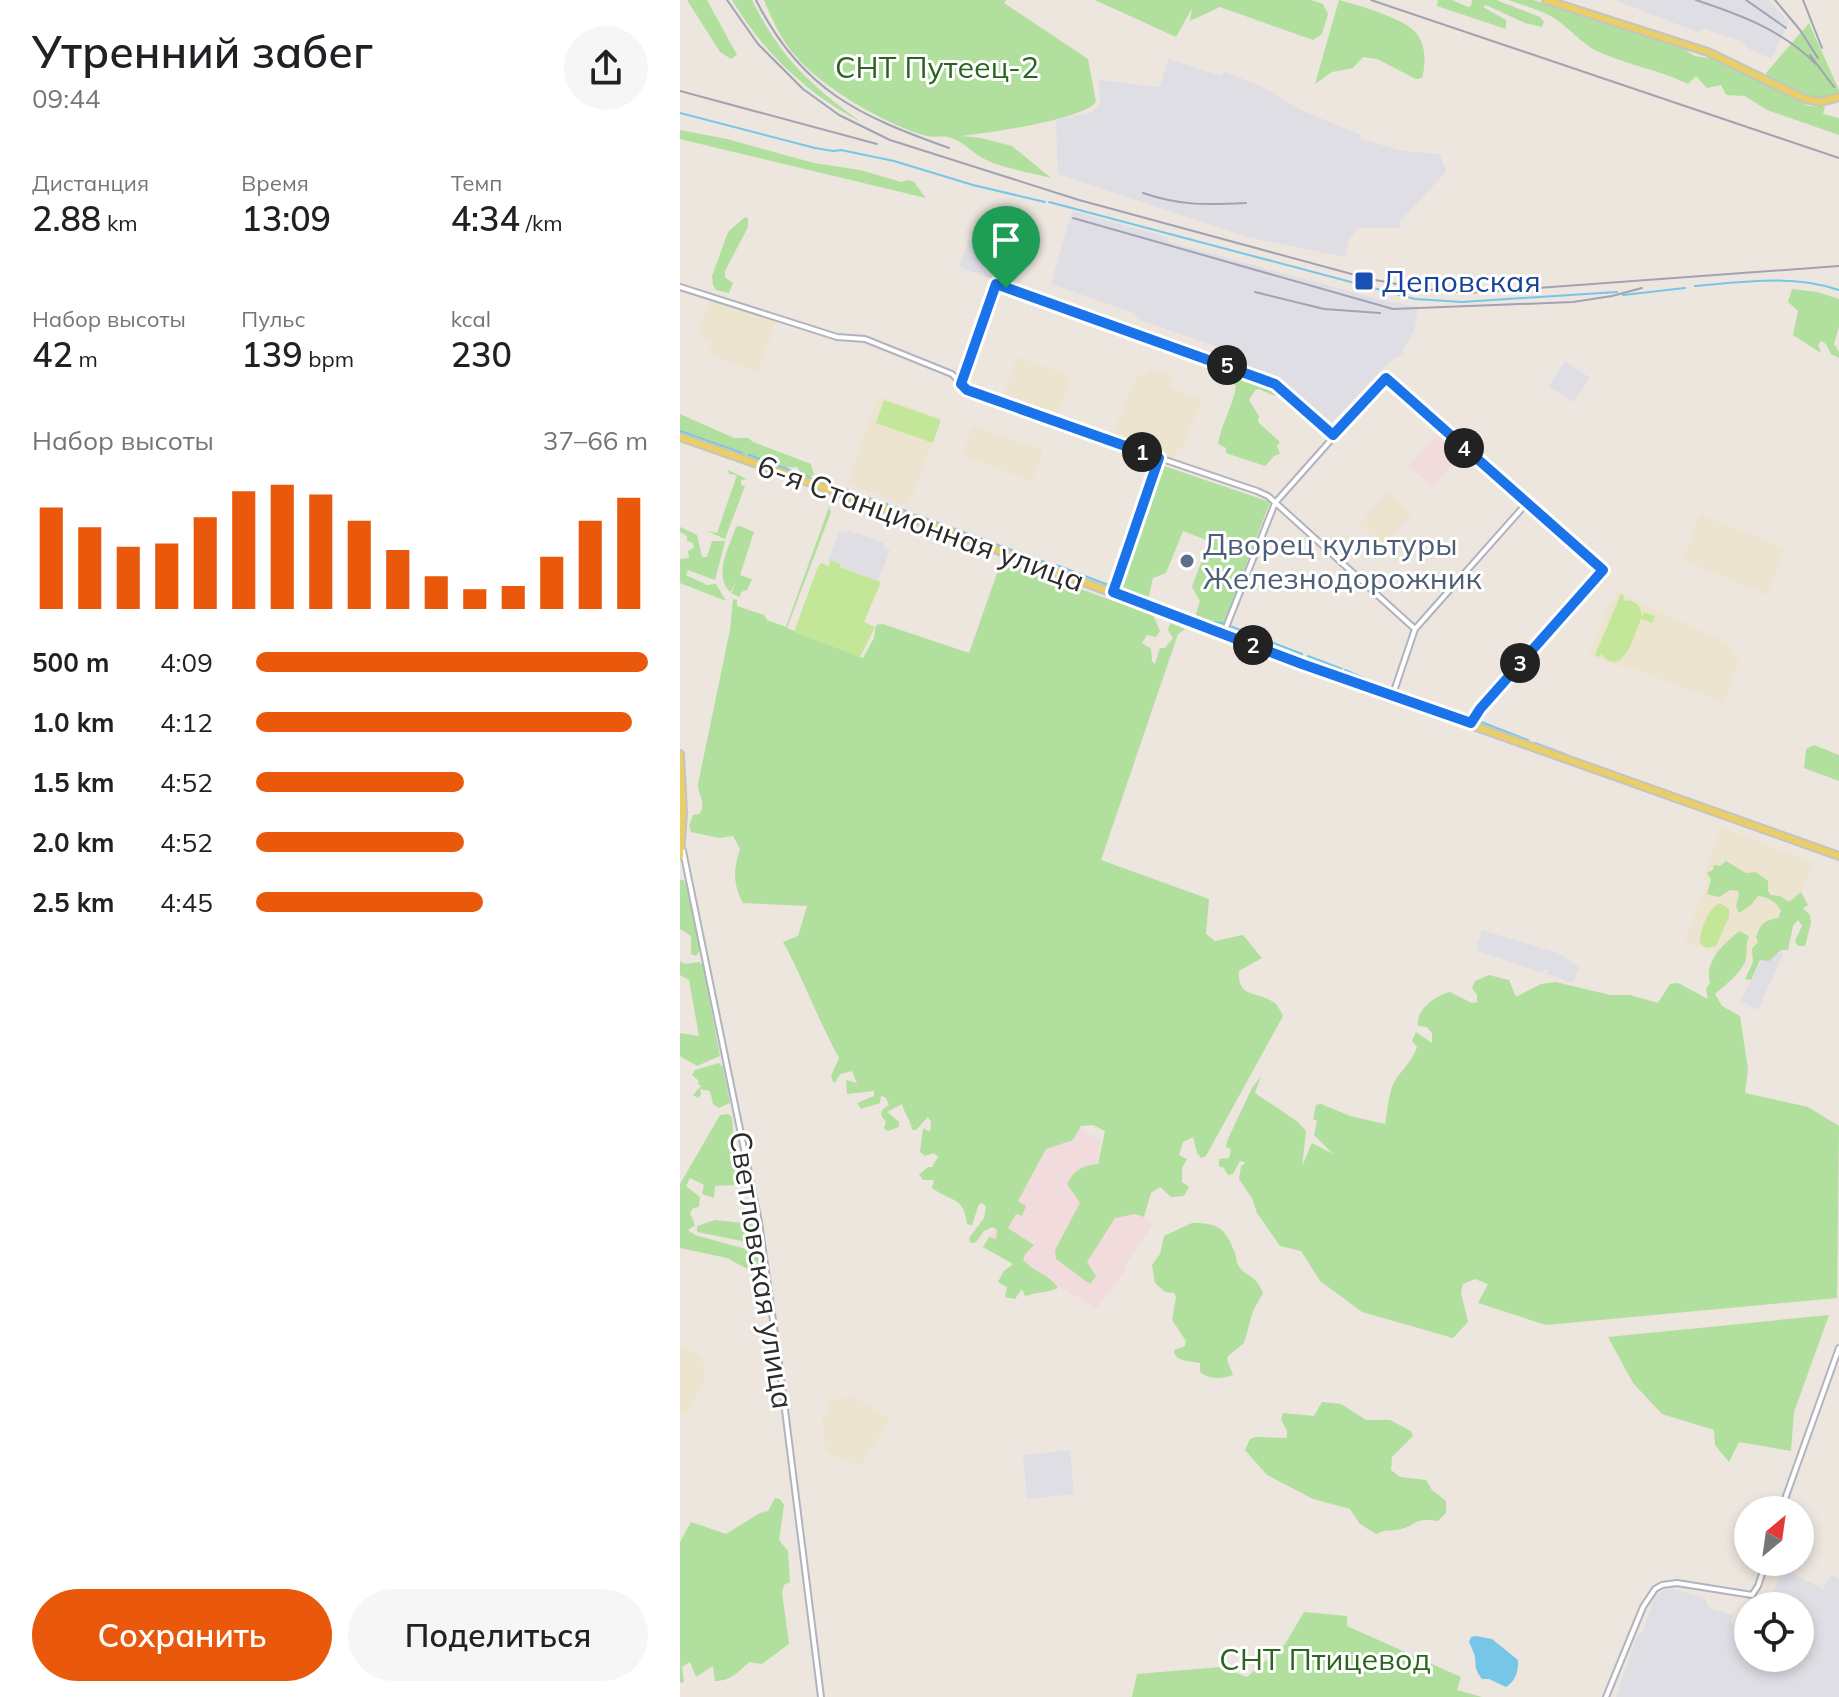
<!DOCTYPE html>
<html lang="ru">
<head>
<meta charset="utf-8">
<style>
	body { margin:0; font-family:Mulish,sans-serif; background:#f6f6f6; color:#202124; height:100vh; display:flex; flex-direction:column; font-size:30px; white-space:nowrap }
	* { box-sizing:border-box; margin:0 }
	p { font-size:26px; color:#757577 }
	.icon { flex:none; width:44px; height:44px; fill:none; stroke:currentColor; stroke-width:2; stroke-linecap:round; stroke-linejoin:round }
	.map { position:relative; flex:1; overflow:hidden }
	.panel { display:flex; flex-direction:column; background:#fff; width:680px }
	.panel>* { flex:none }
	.needle { width:52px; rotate:29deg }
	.controls { position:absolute; left:1054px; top:1496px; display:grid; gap:16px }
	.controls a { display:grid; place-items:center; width:80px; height:80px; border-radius:50%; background:#fff; box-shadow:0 4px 12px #0003; font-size:40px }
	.pin { position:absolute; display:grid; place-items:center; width:68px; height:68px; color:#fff; margin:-82px -34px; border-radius:50% 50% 50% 0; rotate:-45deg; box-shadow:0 0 8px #0007 }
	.pin .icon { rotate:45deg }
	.km { position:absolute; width:40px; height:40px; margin:-20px; border-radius:50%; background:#222; color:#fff; font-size:22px; line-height:40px; text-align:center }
	.round { display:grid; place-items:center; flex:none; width:84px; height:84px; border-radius:42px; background:#f6f6f6 }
	.headline { display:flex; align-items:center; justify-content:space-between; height:136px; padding:0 32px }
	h1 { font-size:44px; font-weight:600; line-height:60px }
	.stats { display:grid; grid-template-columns:repeat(3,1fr); gap:12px; height:136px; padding:8px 32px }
	.stats div { display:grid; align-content:center }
	.stats b { font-size:34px; font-weight:600 }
	.stats small { font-size:22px; font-weight:400 }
	.stats p { font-size:22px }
	.chart { height:224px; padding:16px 32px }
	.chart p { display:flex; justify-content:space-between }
	.chart svg { width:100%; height:144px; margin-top:8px; stroke:#ea580c; stroke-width:6 }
	.button { display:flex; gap:16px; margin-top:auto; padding:16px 32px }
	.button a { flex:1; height:92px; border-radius:48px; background:#ea580c; color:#fff; font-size:32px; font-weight:600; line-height:92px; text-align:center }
	.button a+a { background:#f6f6f6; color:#202124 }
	ul { padding:0 32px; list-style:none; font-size:26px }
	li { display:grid; grid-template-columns:128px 96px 1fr; align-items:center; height:60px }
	li i { height:20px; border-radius:10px; background:#ea580c }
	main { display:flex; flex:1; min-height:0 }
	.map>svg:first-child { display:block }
	.industrial { fill:#e0dee5 }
	.education { fill:#ece4ce }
	.medical { fill:#f2dbdc }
	.green { fill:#b1df9d }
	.pitch { fill:#c3e699 }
	.water { fill:#76c6e8 }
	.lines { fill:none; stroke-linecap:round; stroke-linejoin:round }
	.stream { stroke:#76c6e8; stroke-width:2 }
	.minor-casing { stroke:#b1b3be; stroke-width:8 }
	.major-casing { stroke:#c4c4c4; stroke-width:10 }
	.minor { stroke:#fff; stroke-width:4 }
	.major { stroke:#e9cf65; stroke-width:6 }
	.rail { stroke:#a1a3b4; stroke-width:2 }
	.route-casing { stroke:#fff; stroke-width:16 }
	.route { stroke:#1a73e8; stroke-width:10 }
	.transit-dot { fill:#1a4fb4; stroke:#fff; stroke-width:3 }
	.service-dot { fill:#5c6f8a; stroke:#fff; stroke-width:3 }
	.labels { text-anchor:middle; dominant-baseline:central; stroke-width:6; stroke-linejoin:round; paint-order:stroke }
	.park-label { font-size:30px; fill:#2a641e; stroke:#fff }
	.transit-label { font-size:30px; fill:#164399; stroke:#fff; text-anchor:start }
	.street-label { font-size:30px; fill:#2b2b2b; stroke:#fff }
	.service-label { font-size:30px; fill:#4e5e75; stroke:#fff; text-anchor:start }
</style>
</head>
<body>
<main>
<section class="panel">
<div class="headline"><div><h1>Утренний забег</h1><p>09:44</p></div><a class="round"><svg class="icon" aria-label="share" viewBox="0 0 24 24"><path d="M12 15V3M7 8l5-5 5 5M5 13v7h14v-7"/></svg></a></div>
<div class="stats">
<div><p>Дистанция</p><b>2.88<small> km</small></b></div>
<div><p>Время</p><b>13:09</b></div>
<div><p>Темп</p><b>4:34<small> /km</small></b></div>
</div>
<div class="stats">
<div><p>Набор высоты</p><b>42<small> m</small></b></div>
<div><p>Пульс</p><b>139<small> bpm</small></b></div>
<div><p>kcal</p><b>230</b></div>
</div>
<div class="chart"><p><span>Набор высоты</span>37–66 m</p>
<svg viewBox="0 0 160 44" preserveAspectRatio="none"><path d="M5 44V13M15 44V19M25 44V25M35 44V24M45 44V16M55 44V8M65 44V6M75 44V9M85 44V17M95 44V26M105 44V34M115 44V38M125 44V37M135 44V28M145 44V17M155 44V10"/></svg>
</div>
<ul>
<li><b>500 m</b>4:09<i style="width:100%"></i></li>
<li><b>1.0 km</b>4:12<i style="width:96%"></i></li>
<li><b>1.5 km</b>4:52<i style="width:53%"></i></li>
<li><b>2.0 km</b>4:52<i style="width:53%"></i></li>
<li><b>2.5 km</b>4:45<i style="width:58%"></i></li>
</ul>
<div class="button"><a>Сохранить</a><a>Поделиться</a></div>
</section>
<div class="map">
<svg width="1159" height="1697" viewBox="0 0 1159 1697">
	<rect width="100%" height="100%" fill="#ece6de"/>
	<path class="industrial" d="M935 0H1089L1109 23 1091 59 1067 48 1061 41 1025 29 1017 32Z
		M488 59 540 76 545 72 578 85 623 111 681 135V139L722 151 760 154 766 172 720 221V228H678L669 240 665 257 571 238 378 174 376 120 412 112 420 104 419 80 480 87Z
		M392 211 488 237V242L702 300 738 307 734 331 723 349 724 353 708 363 651 423 599 382 551 363 553 352 462 321 454 313 371 284Z
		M289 240 311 246 310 248 316 250 317 248 341 254 331 285 279 267Z
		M885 361 910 378 893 402 869 386Z
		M159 530 166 533 168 530 204 543 203 547 210 550 198 581 160 566V564L152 561 148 562Z
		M802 930 878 953 899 967 893 983 867 974 868 970 865 969 863 973 796 950Z
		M1104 952 1078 1010 1060 1001 1084 956Z
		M390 1450 394 1494 347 1499 343 1455Z
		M1104 1569 1143 1589 1151 1575 1159 1578V1697H936L957 1636 963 1632 975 1595 990 1588 1021 1597 1026 1601 1029 1608 1053 1615 1051 1623 1068 1629V1658H1120V1606H1087Z"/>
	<path class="education" d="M31 298 70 312 75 316 96 321 78 372 29 354 33 340 18 335Z
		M337 357 391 376 377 416 323 397Z
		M471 368 493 376 490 387 522 400 502 449 498 448 493 460 436 440V437L432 435 457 376 460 377 461 373 468 375Z
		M206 398 261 419 228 506 167 484 196 400Z
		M293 426 363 449 352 481 282 456Z
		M708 492 732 513 703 545 679 524Z
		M1020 515 1105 548 1087 595 1003 560Z
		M939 591 1049 644 1059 662 1043 703 971 675 909 656 929 604Z
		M1041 828 1133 862 1104 939 1081 931 1067 968 1005 941 1027 881 1023 879Z
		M0 1344 22 1357 25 1379 6 1415 0 1411Z
		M172 1397 210 1418 181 1466 146 1453 142 1415 149 1413 148 1400Z"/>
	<path class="medical" d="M756 435 780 456 752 487 729 466Z
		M378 1118 421 1140 416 1174 472 1225 444 1267 446 1269 417 1308 305 1246 351 1161Z"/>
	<path class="green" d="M7 0H27L57 55 51 59 40 52Z
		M52 0H72C100 57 130 85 181 122 128 95 83 52 52 0Z
		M84 0H326L324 3 408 59 416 102C402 120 308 133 282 136L301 138 332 146 371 178C351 172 318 168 301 157 290 151 284 142 271 138 263 135 255 138 247 136 206 125 140 87 113 53 101 38 91 18 84 0Z
		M415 0H631L643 4 648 14 642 34 633 40 540 7 510 21 512 8 496 37Z
		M659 0C677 5 727 19 737 34 746 46 746 64 742 78L736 79 697 59 683 57 673 68 652 72 635 84Z
		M772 0 788 7 791 6 792 0H816L860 17 864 22 862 27 845 23 806 5 803 7 826 20V29L757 6 758 0Z
		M828 0H853L995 44 1015 56 1034 59 1128 106 1145 107 1143 114 1159 118V135L1087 110 1065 96 1046 95 1041 85 1027 88 1016 76 1008 84C980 70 948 65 919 52 900 43 891 29 874 18 861 10 843 5 828 0Z
		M1129 23 1159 90V94C1132 105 1112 91 1088 79L1086 73Z
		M0 130 47 139 134 163 180 170 221 182 228 180 234 182 246 198 0 139Z
		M65 217 68 218V227L45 271V277L53 283 49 293 36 290 33 285 32 276 48 232Z
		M1112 289 1137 292 1159 299V327L1154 344 1159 352V358L1151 354 1146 344 1142 341 1138 344 1141 353 1113 335 1118 311 1108 302Z
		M561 372 594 385 599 391 595 396 579 389 575 390 569 400 579 416 578 422 600 442 597 446 600 454 594 456 585 466 546 453V448L538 444C541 424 553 407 556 386L553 383 557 373Z
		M0 414 54 438H68L73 442 131 464 134 475 128 477 122 475 117 467 104 468 88 464 0 432Z
		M481 465 590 502 542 628 515 617 520 601 512 587 529 541 503 531 486 573 473 578 468 600 437 588Z
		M48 470 67 479 61 480V485L65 486 45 539 27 531 37 533 57 475 49 474Z
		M149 507 151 512 107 628 183 658 194 638 196 625 203 624 289 653 320 565 325 562 473 615 480 631 476 637 467 635 462 643 471 649 472 661 475 664 480 648H485L493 638 488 630 490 623 505 629 498 634 421 860 529 899 526 934 535 941 563 935 582 958 559 971C557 1000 579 990 596 1004 597 1005 603 1015 603 1016L526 1156 521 1158 517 1153 513 1137 503 1142 499 1155 507 1159 502 1168V1182L509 1187 504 1196 491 1197 480 1187 471 1193 464 1217 455 1214 435 1218 407 1262 416 1276 410 1284 376 1259 375 1250 400 1203 387 1184C395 1169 402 1166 418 1164L425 1131 413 1125 401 1126 393 1140 366 1149 338 1201 346 1206 342 1216 336 1214 328 1228 354 1245 345 1254 343 1260C355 1273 368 1273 378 1288 367 1293 357 1292 345 1296L342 1289 335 1299 325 1297 327 1287 318 1282 323 1272 333 1264 303 1247 309 1237 316 1239 317 1230 313 1227 304 1231 296 1242 291 1243 289 1238 304 1218 306 1207 303 1203 299 1204 292 1225 287 1224C284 1196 271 1202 252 1188L254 1180H243L239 1175 248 1167H252L258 1157 254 1153 245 1156 240 1152 243 1128 250 1132 251 1122 248 1117 236 1130H232C231 1120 224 1113 222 1104L207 1112 219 1122V1127L208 1131 204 1128 206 1122 201 1115 202 1110 209 1105 206 1098 201 1096 200 1103 181 1109 177 1103 194 1096V1091L167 1094 166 1080 177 1083 172 1071 160 1074 155 1083 153 1082 151 1076 159 1058C138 1020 124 980 103 942L118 936 127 906 63 903C53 884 53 870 60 849L53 836 39 838 11 832 9 826 13 815 19 814C27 804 18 795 18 784L50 630 53 599 57 600V606L84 615 87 620 106 627Z
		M60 526 74 532 60 575 72 579 67 590 61 592 60 597 51 593 56 582 50 592C33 574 49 548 56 527Z
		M0 527 17 535 22 557H27L32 541H45L35 580 8 570 6 575 27 585 36 584 46 601 0 583V559L9 558 8 551 14 548 13 543 7 541V536L0 532Z
		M1134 745 1159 755V781L1124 768 1126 749Z
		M1046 861 1066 873 1076 872 1088 881V891L1091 895 1100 896 1109 902 1121 892 1128 905 1123 908 1130 915 1131 923 1125 946H1118L1115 941 1122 926 1118 920 1113 926 1108 950H1101L1089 961 1080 960 1071 980 1065 979 1073 962 1072 949 1078 942 1076 937C1081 924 1084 920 1098 918L1101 911C1097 902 1088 897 1078 896L1070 906 1059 913 1056 906 1059 895 1058 891 1050 890 1039 897 1027 894 1031 879 1027 873 1033 870 1034 865 1040 866Z
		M0 880H4L7 889 20 951 16 956 11 954V936L0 929Z
		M1059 931 1069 936C1065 945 1068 953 1065 962 1058 976 1045 985 1035 994L1042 1006 1060 1016 1068 1069 1065 1093 1128 1107 1159 1126 1157 1298 866 1325 798 1303 808 1284 795 1279 783 1284 781 1293 788 1322 773 1338 682 1312 640 1281 621 1251 600 1246 577 1213 572 1198 559 1179 561 1166 566 1163 560 1161 553 1174 548 1175 544 1168 539 1166V1159L549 1158 551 1149 546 1147 547 1141 572 1088 581 1076 575 1093 618 1122 626 1131 622 1166 632 1143 653 1154 634 1135 637 1121 633 1119 636 1105 641 1104 670 1116 705 1124C708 1111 708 1091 716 1079 723 1069 733 1060 737 1047L732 1041 736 1032 752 1043V1033L747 1027 738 1026C736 1009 755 996 770 992L792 1003 797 1002V995L792 988 795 981 809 975 829 980 836 997 861 984 876 982 930 995H950L978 1003 990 984 998 983 1028 999 1026 989 1030 983C1024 959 1045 944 1059 931Z
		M0 961 5 964 19 962 23 965 40 1056 17 1066 0 1056V1033L19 1036 9 980 0 975Z
		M39 1063 43 1067 50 1103 39 1108 33 1104 30 1091 20 1089 21 1095 18 1098 13 1095 21 1086 18 1084 19 1081 12 1075 15 1070Z
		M48 1114 52 1117 54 1144 65 1175 55 1177 54 1185 35 1186 34 1198 22 1194 24 1185 10 1178 6 1186 20 1197 19 1207 13 1208 10 1213 15 1225 8 1230 15 1235 73 1251 78 1256 80 1276 47 1258 0 1248V1184L40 1115Z
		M35 1220 72 1224 75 1229 76 1239 72 1243 17 1232V1226Z
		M512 1223C538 1223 545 1227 555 1253 556 1257 556 1261 558 1265 566 1278 576 1274 583 1293L573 1311 564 1343 548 1356 547 1360 553 1375C542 1379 530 1380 520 1372V1363C510 1361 494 1362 494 1350L505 1346 506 1341 492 1320 496 1297 494 1293 485 1292 475 1283 472 1265 480 1254 484 1236Z
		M1149 1315 1114 1412 1111 1451 1059 1442 1049 1462 1035 1445 1034 1430 982 1414 953 1383 928 1337Z
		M642 1402 661 1404 686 1420H710L731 1431 733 1436 712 1457 711 1470 720 1477 746 1480 752 1490 766 1501V1513L758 1521C733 1518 741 1523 721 1529 711 1532 708 1528 696 1534L680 1524 670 1509 633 1499 587 1475 565 1450 570 1439 576 1437 607 1438V1431L601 1419 603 1413 634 1416Z
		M95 1498 100 1499 104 1505 99 1540 108 1551 110 1582 104 1585 102 1592 109 1644 82 1664 69 1662C58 1672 51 1681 35 1681L33 1666 16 1677 10 1662 2 1667 4 1682 0 1683V1542L11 1522 46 1534 80 1513 88 1511Z
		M624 1612 667 1616V1626L781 1677 777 1690 802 1697H452L457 1674 541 1667 567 1677 605 1644Z"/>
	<path class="pitch" d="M204 400 261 420 253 443 196 423Z
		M151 560 160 564V567L201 582 184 622 195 627 180 657 114 632 137 569 141 563 149 566Z
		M941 594 944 596 943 601C954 599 961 605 962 617L964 612 975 616 972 623 961 619C954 635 943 680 921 654L919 657 915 655Z
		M1040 903 1049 909V917L1036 946 1026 948 1020 943C1020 930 1028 908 1040 903Z"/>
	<path class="water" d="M796 1636 812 1639 838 1660C839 1670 835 1682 826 1687L809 1679H802C795 1670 796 1668 795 1658 795 1654 791 1647 789 1642L791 1637Z"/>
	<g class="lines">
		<path class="stream" d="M0 113 135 148 153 151 161 150 214 161 293 185 365 202
			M369 202 735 299 782 302 937 292
			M1015 286C1063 282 1112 274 1159 290
			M943 295 1005 288
			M0 431 62 453
			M69 455 131 478
			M138 481 157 487
			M164 489 194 500
			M203 503 226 511
			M236 515 302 539
			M307 541 370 564
			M376 565 431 586
			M438 588 466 598
			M514 616 525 622 545 623
			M550 626 622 654
			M628 656 662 669
			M665 670 709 689
			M717 692 744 701
			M762 707 765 708
			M767 709 789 717
			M796 720 848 740
			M855 743 887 755"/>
		<defs>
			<path id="minor" d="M0 287 157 337 185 339 272 374 287 390 299 397 577 491 588 496 735 629
				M281 384 316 284 595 384 653 435
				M433 592 479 458
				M543 635 595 503 706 378 923 570 800 709 791 723
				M712 697 735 629 846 504
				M3 851 79 1222 100 1370 141 1697
				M1101 1510 1159 1348
				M926 1697 963 1607 975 1589 982 1585 997 1583 1072 1595 1078 1586 1086 1562"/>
			<path id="major" d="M866 0 1028 52 1125 99 1141 102 1159 97
				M0 437 231 518 712 697 1159 856
				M0 754 3 812 0 856"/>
		</defs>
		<use href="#minor" class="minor-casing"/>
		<use href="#major" class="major-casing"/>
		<use href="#minor" class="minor"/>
		<use href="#major" class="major"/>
		<path class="rail" d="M47 0 78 44 123 89 159 115 210 140 399 200 690 279 743 289 790 293 1159 266
			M76 0C121 90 179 116 269 148
			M691 0 1159 158
			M1016 0C1061 15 1102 30 1136 64
			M1066 0 1106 28
			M1095 0 1120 30 1138 58
			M1123 0 1142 48
			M1130 55 1154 87
			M0 91 197 144
			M463 193C501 206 527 205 566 203
			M393 218 713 309 893 302 932 296 962 288
			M575 292 644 309 700 313"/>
	</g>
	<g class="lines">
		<defs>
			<path id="route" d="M316 284 595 384 653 435 706 378 923 570 800 709 791 723 622 664 433 592 479 458 287 390 281 384Z"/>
		</defs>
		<use href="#route" class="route-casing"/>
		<use href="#route" class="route"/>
	</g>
	<rect class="transit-dot" x="674" y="271" width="20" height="20" rx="4"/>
	<circle class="service-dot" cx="507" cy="561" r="8"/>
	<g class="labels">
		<g class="park-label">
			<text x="257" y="67">СНТ Путеец-2</text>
			<text x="645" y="1659">СНТ Птицевод</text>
		</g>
		<g class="transit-label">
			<text x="702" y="281">Деповская</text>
		</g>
		<g class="street-label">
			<text transform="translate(241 523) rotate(20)">6-я Станционная улица</text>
			<text transform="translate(82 1270) rotate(81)">Светловская улица</text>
		</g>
		<g class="service-label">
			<text x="523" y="544">Дворец культуры<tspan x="523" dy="34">Железнодорожник</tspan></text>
		</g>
	</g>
</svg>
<div class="controls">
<a><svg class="needle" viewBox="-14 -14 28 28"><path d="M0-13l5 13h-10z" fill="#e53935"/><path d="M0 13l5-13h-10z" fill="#757577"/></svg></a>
<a><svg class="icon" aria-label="locate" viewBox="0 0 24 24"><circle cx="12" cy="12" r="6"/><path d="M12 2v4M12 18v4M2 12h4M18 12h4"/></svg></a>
</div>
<div class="pin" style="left:326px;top:288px;background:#1e9e55"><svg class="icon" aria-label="arrive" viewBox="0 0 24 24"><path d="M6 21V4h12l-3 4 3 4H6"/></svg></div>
<b class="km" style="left:462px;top:452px">1</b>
<b class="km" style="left:573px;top:645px">2</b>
<b class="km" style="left:840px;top:663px">3</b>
<b class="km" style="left:784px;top:448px">4</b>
<b class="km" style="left:547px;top:365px">5</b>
</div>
</main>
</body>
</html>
